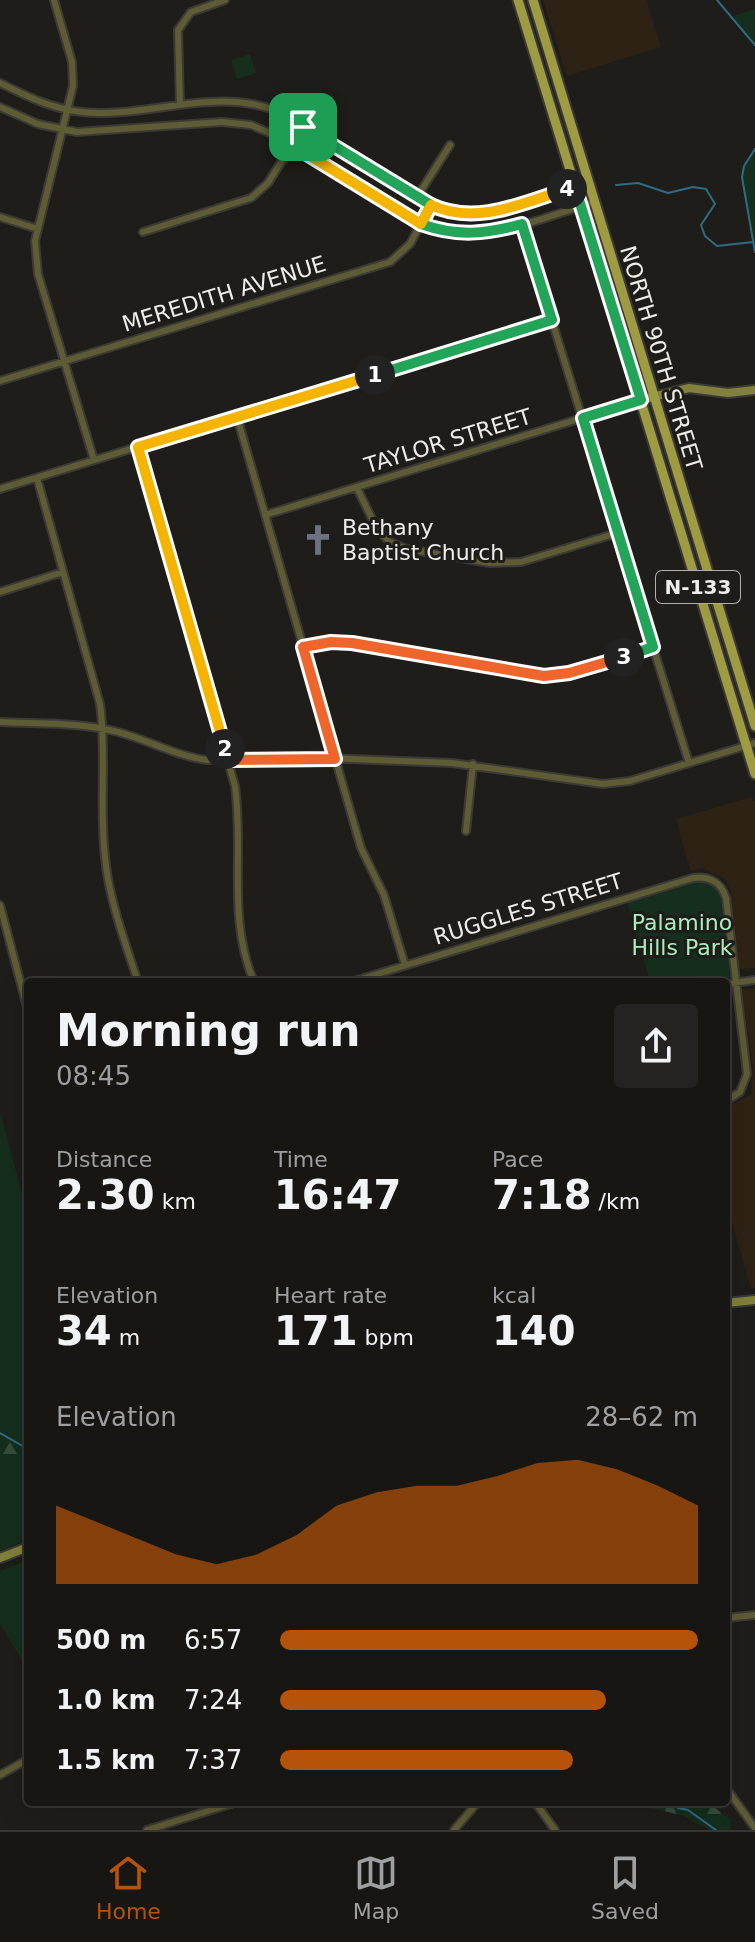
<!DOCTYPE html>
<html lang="en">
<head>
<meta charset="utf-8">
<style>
	body { margin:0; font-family:"DejaVu Sans",sans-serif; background:#242321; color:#f1f3f6; height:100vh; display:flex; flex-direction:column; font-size:30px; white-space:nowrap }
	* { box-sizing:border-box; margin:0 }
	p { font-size:26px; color:#9e9fa0 }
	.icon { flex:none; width:44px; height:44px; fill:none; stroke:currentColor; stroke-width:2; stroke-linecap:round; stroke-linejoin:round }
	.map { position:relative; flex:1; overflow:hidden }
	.panel { position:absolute; left:24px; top:978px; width:706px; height:828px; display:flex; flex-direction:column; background:#171613; border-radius:8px; box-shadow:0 8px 32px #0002,0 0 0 2px #363533 }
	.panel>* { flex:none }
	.pin { position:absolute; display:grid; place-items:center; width:68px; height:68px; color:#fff; margin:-34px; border-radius:16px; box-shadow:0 4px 12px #0006 }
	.km { position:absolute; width:40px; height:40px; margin:-20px; border-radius:50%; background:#222; color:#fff; font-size:22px; line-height:40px; text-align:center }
	.round { display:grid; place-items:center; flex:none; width:84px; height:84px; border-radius:8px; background:#242321 }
	.summary { display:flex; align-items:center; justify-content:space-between; height:136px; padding:0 32px }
	h1 { font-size:44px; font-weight:700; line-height:60px }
	.figures { display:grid; grid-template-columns:repeat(3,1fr); gap:12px; height:136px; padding:8px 32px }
	.figures div { display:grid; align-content:center }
	.figures b { font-size:40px; font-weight:700 }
	.figures small { font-size:22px; font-weight:400 }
	.figures p { font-size:22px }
	.chart { height:224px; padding:16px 32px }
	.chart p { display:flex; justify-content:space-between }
	.chart svg { width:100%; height:144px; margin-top:8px; fill:#b45309; opacity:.7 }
	ul { padding:0 32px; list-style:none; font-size:26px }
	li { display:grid; grid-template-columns:128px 96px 1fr; align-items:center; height:60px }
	li i { height:20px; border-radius:10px; background:#b45309 }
	.menu { display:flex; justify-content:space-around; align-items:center; height:112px; border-top:2px solid #363533; background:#171613; font-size:22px; color:#9e9fa0 }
	.menu a { display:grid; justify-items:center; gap:4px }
	.menu .current { color:#b45309 }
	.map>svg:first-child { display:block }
	.commercial { fill:#2e2214 }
	.green { fill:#152e1d }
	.forest { fill:url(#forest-firs) }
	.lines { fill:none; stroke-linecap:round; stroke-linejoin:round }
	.stream { stroke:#2f6c83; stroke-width:2 }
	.street-casing { stroke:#3c3a36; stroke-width:10 }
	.secondary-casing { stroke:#3c3a36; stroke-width:12 }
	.primary-casing { stroke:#3c3a36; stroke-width:13 }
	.street { stroke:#5d5c34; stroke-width:6 }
	.secondary { stroke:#81803c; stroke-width:8 }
	.primary { stroke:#9e9b42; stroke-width:9 }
	.split-1-casing { stroke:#fff; stroke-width:16 }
	.split-2-casing { stroke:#fff; stroke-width:16 }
	.split-3-casing { stroke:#fff; stroke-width:16 }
	.split-4-casing { stroke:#fff; stroke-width:16 }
	.split-5-casing { stroke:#fff; stroke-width:16 }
	.split-1 { stroke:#22a559; stroke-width:10 }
	.split-2 { stroke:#f5b400; stroke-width:10 }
	.split-3 { stroke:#f0652b; stroke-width:10 }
	.split-4 { stroke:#22a559; stroke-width:10 }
	.split-5 { stroke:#f5b400; stroke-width:10 }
	.labels { text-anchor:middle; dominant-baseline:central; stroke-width:6; stroke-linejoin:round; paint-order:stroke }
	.shield { fill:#1f1d19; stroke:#b0afab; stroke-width:2 }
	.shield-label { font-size:20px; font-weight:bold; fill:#eeedea }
	.street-label { font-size:22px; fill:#eeedea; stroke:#1f1d19 }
	.poi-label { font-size:22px; fill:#eeedea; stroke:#1f1d19; text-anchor:start }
	.park-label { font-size:22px; fill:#a7efbb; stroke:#1f1d19 }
</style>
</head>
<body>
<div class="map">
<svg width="755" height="1830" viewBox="0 0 755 1830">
	<defs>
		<pattern id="forest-firs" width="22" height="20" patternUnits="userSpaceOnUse" patternTransform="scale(2)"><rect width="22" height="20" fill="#152e1d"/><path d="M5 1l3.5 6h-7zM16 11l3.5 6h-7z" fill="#374d3e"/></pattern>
	</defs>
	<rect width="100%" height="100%" fill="#1f1d19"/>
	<path class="commercial" d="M543 0H646L661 47 567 76Z
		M752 797 755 802V968L738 969 730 889 724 878 702 868 691 871 676 819Z
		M755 988V1288H751L726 1202V1161L732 1158 726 1138V1108L751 1094 753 1069 742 990Z"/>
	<path class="green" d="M755 9V45L746 37 733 16Z
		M250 54 256 73 237 79 231 60Z
		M755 149V252L742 177 744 166Z
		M699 880 715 887 721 897 730 977 718 982H650L627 902Z
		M0 1111 28 1216V1539L0 1551Z
		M28 1560V1670L0 1624V1571Z"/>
	<path class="forest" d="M0 1420 24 1422 28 1426V1468L0 1465Z
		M628 1802H702L710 1804 731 1820 730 1830H710L684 1816Z"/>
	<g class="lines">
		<path class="stream" d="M717 0 755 45
			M755 149 744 166 742 177 755 252
			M616 185 638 183 668 193 693 187 706 189 715 204 701 225 705 236 717 246 753 242
			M0 1433 28 1449
			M668 1802 678 1808 688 1810 716 1830"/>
		<defs>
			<path id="street" d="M54 0 72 62 73 86 35 241 38 274 94 460
				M0 83C26 96 52 109 82 112 147 119 216 85 279 112L431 205C480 227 540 198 589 182
				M180 104 178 30 191 12 225 0
				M0 107 38 124 77 132 222 122 251 125 277 136 421 224C483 246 535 220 595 202
				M417 197 450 145
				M0 217 38 229
				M522 224 689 763
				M143 232 251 198 268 183 303 127
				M0 381 390 262 410 244 431 205
				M237 417 361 848 384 895 405 965
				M138 447 235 786C244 852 227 919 254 982
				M37 478 100 704C107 755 99 806 105 857 109 900 125 942 138 982
				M357 488 377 529 390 542 407 549 490 563 521 562 617 533
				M0 489 552 320
				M265 515 641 400
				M0 592 63 572
				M303 647 331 642 352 643 544 676 569 673 653 647
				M0 722C39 724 80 722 118 732 148 740 176 756 207 760L326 758 452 763 603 784 630 781 755 743
				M466 831 473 764
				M0 905 28 1011
				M351 982 693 878C709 876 721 882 726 898L747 1074 740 1092 726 1101
				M726 984 755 980
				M726 1448V1457
				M726 1618 755 1615
				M0 1775 28 1759
				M726 1788 755 1828
				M535 1802 555 1830
				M147 1830 237 1802
				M454 1830 478 1802"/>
			<path id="secondary" d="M641 400 689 388 728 393 755 390
				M726 1303 755 1300
				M0 1558 28 1547"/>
			<path id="primary" d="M518 0 755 774
				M533 0 755 726"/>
		</defs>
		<use href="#street" class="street-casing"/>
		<use href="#secondary" class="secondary-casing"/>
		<use href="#primary" class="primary-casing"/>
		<use href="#street" class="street"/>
		<use href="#secondary" class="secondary"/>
		<use href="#primary" class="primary"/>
	</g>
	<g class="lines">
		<defs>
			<path id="split-1" d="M303 127 431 205 421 224C457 237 486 234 522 224L552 320 375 375"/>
			<path id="split-2" d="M225 749 138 447 375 375"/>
			<path id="split-3" d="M225 749 228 760 335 759 303 647 331 642 352 643 544 676 569 673 624 657"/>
			<path id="split-4" d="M567 189 575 187 641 400 583 418 653 647 624 657"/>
			<path id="split-5" d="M303 127 292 145 421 224 431 205C476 226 523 203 567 189"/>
		</defs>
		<use href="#split-1" class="split-1-casing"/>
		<use href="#split-2" class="split-2-casing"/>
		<use href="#split-3" class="split-3-casing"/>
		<use href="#split-4" class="split-4-casing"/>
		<use href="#split-5" class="split-5-casing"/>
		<use href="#split-1" class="split-1"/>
		<use href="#split-2" class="split-2"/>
		<use href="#split-3" class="split-3"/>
		<use href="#split-4" class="split-4"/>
		<use href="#split-5" class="split-5"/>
	</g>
	<defs>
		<symbol id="church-bare" viewBox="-9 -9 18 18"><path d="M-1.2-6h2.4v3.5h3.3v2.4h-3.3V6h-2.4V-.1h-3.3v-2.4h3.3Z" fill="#6b7280" stroke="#1f1d19" stroke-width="2.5" paint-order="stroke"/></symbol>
	</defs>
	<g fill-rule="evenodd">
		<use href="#church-bare" x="296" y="518" width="44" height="44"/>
	</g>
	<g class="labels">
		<rect class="shield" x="656" y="571" width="84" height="32" rx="6"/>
		<g class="shield-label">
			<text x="698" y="587">N-133</text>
		</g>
		<g class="street-label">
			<text transform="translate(224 294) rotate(-17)">MEREDITH AVENUE</text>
			<text transform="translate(661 358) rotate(73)">NORTH 90TH STREET</text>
			<text transform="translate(448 441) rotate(-17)">TAYLOR STREET</text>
			<text transform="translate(528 909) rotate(-17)">RUGGLES STREET</text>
		</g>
		<g class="poi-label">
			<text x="342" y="527">Bethany<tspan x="342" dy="25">Baptist Church</tspan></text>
		</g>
		<g class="park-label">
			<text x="682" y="922">Palamino<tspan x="682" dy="25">Hills Park</tspan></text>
		</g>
	</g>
</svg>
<div class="pin" style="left:303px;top:127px;background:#1e9e55"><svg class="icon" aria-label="arrive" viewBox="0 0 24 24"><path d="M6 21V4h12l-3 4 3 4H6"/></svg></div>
<b class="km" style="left:375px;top:375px">1</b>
<b class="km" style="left:225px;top:749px">2</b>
<b class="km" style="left:624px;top:657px">3</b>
<b class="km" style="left:567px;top:189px">4</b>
<section class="panel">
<div class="summary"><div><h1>Morning run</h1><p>08:45</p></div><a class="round"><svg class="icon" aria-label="share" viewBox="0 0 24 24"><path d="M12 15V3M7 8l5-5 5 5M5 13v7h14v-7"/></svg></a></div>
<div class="figures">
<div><p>Distance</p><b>2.30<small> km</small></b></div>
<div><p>Time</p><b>16:47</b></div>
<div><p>Pace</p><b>7:18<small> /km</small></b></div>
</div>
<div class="figures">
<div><p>Elevation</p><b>34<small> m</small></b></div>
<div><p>Heart rate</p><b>171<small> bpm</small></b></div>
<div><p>kcal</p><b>140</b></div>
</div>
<div class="chart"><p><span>Elevation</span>28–62 m</p>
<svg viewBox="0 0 160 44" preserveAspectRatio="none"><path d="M0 44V20L10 25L20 30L30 35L40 38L50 35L60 29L70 20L80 16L90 14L100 14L110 11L120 7L130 6L140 9L150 14L160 20V44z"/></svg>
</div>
<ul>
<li><b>500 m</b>6:57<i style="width:100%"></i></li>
<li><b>1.0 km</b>7:24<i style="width:78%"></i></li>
<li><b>1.5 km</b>7:37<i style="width:70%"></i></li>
</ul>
</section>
</div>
<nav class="menu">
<a class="current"><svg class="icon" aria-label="home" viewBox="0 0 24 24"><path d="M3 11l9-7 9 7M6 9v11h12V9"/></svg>Home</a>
<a><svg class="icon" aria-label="map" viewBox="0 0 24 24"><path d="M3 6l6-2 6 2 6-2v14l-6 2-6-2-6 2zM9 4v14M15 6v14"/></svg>Map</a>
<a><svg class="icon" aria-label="saved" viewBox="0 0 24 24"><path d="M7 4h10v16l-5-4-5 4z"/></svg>Saved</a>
</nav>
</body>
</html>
